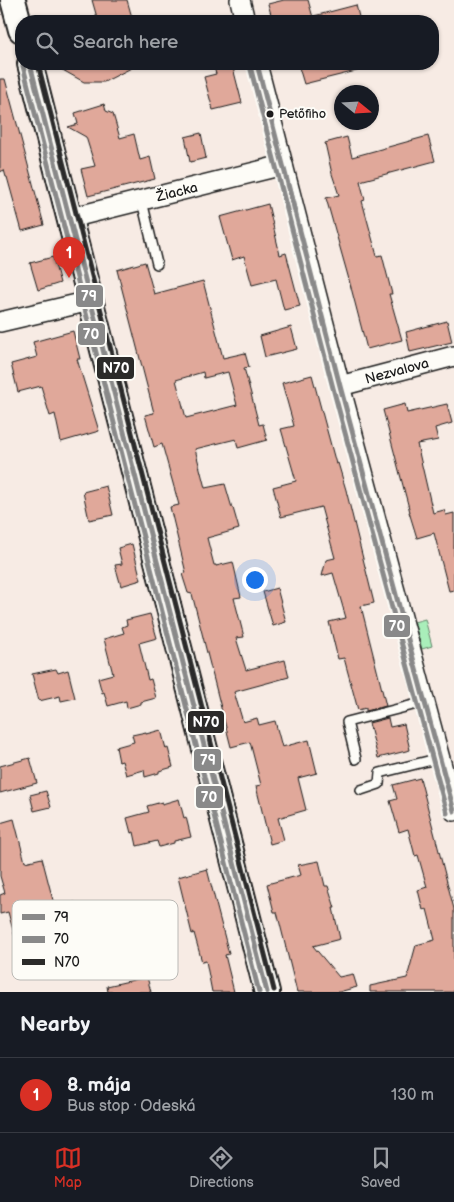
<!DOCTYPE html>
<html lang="en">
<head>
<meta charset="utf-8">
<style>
  :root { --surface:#171b24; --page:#242831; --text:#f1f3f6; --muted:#9ea1a6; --line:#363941; --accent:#d93025 }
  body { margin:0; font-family:"Balsamiq Sans",sans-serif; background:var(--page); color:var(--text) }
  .compass { position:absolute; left:334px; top:85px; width:45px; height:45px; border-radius:50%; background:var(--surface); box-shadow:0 1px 4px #0004; rotate:108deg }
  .you { position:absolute; left:254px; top:579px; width:18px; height:18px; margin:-12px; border:4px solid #fff; border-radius:50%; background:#1a73e8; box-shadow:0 0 0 8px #1a73e833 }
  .badge { display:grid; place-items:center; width:32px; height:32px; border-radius:50%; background:var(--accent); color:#fff; font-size:16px; font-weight:700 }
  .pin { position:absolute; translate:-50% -41px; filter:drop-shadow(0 1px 2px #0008) }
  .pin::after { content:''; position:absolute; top:26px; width:18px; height:15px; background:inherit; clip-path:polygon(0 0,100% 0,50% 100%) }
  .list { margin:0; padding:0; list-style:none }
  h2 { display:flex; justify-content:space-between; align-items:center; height:65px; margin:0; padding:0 20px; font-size:21px }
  h2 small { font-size:16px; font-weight:400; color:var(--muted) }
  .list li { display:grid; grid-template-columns:32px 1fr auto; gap:15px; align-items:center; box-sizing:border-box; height:75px; padding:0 20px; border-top:1px solid var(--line) }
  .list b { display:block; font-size:19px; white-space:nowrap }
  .list p { margin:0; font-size:16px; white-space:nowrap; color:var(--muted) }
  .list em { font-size:16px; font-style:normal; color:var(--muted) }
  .icon { flex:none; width:28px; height:28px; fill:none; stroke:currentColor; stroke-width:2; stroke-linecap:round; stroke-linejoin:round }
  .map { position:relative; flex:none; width:454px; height:992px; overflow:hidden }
  .search { position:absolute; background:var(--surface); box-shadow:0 1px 4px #0004; left:15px; right:15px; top:15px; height:55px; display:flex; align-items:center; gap:12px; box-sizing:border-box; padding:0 18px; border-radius:20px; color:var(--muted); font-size:19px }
  .sheet { height:140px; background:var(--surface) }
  nav { display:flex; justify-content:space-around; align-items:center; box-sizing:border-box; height:70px; border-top:1px solid var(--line); background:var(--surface); font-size:14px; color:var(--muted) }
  nav a { display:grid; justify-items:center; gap:2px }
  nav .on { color:var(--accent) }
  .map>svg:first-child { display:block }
  .green { fill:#a9eeba; stroke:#62856b }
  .building { fill:#e0a89a; stroke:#1c1c1c; fill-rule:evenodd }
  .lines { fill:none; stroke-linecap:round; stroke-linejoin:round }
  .service-casing { stroke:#1c1c1c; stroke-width:12 }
  .minor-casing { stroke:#1c1c1c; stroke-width:22 }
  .tertiary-casing { stroke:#1c1c1c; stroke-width:28 }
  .service { stroke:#fdfcf7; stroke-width:9 }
  .minor { stroke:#fdfcf7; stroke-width:19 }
  .tertiary { stroke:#fdfcf7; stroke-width:24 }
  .bus-1-casing { stroke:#fdfcf7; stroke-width:9 }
  .bus-2-casing { stroke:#fdfcf7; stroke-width:9 }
  .bus-3-casing { stroke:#fdfcf7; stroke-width:9 }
  .bus-1 { stroke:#898989; stroke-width:5 }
  .bus-2 { stroke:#898989; stroke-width:5 }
  .bus-3 { stroke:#2b2a29; stroke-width:5 }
  .bus-dot { fill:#1c1c1c; stroke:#fdfcf7; stroke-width:2 }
  .labels { text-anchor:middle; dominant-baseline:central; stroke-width:4; stroke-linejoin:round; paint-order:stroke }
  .bus-label { font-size:13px; fill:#1c1c1c; stroke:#fdfcf7; text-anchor:start }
  .street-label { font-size:14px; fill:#1c1c1c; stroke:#fdfcf7 }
  .key { fill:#fdfcf7; stroke:#bab9b5; stroke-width:1 }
  .key-label { font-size:14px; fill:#1c1c1c }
  .line-badge { stroke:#fdfcf7; stroke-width:2 }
  .badge-label { font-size:14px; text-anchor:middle; font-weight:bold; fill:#fff }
</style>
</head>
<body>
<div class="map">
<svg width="454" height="992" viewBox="0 0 454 992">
  <rect width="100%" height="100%" fill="#f7ebe4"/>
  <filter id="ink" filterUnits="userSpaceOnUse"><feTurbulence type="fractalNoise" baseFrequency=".02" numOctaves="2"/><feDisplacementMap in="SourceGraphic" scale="10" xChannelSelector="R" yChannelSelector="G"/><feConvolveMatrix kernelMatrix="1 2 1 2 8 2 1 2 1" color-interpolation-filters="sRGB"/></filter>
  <g filter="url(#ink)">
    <!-- green -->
    <path class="green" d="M425 619 432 646 422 649 414 622Z"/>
    <!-- building -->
    <g class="building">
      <path d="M92 0H127L133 21H98Z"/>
      <path d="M284 0H308L314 21H273L268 4Z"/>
      <path d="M356 5 360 21H314V16Z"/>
      <path d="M52 64H139L104 82H84Z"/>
      <path d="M213 64H232L242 103 213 110 204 77 216 74Z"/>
      <path d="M298 64H363L364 69 304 84Z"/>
      <path d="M0 79H5L44 225 22 231 7 177H6L4 170 0 172Z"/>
      <path d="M104 104 106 111 113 114 120 138 134 134 140 160 150 157 155 179 88 196 81 169 95 166 86 137 68 127 78 124 75 113Z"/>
      <path d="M201 133 206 158 190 162 185 137Z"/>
      <path d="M428 136 435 161 360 181 365 200 362 201 377 256 382 255 392 294H389L402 340 367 349 348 276 326 198 339 195 332 174 325 143 347 137 352 157Z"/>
      <path d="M268 204 280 255 286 253 300 306 284 310 276 279 252 285 244 256 232 260 220 217Z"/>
      <path d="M53 257 60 283 38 290 30 263Z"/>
      <path d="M145 262 154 294 203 281 223 358 245 353 249 367 244 368 251 394 259 425 263 424 267 440 238 448 236 439 195 449 205 488 225 484 232 508H233L239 529 207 538 214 565H216V566L233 562 241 597 234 598 244 637 236 638 246 670 285 660 289 677 234 692 243 722 257 718 259 725 275 721 282 747 309 740 317 773 298 778 306 810 278 818 284 840 270 844 256 786 261 785 250 742 231 747 192 594 188 593 182 574 186 573 170 507 179 505 162 444 154 447 145 415 154 413 117 270ZM203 372 204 378 228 372 237 405 186 418 176 380Z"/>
      <path d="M447 321 452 342 410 352 406 332Z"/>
      <path d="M291 327 297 349 265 357 260 336Z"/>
      <path d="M73 331 80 359H77L99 431 61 442 55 414 50 416 41 386 18 392 11 364 37 357 33 342Z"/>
      <path d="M312 375 336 464 338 463 346 490 374 603 361 606 386 706 366 711V708L358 710 344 658 338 659 329 622 346 618 333 573 322 576 326 560 335 558 321 507 281 517 273 487 296 481 281 429 294 426 282 383Z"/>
      <path d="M405 404 407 413 447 404 452 423 435 428 438 440 417 444 433 513 444 510 446 515 454 513V590L449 591 434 533 417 538 409 512H410L383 410Z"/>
      <path d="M106 486 113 515 89 520 83 492Z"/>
      <path d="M132 544 141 580 121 586 115 565 122 564 118 548Z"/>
      <path d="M277 588 286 622 273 626 263 592Z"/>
      <path d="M150 614 157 638 139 643 148 680 151 679 156 698 141 702V704L127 708 126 701 108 706 104 692 102 693 98 678 113 674 104 639 124 633 122 627 127 625 126 620Z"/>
      <path d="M56 669 58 673 68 670 75 698 61 701 60 696 39 701 32 674Z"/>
      <path d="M388 718 390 727 404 724 410 750 378 758 369 723Z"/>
      <path d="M161 730 166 749 168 748 173 767 159 771V773L145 777 144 770 126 775 122 761 119 762 116 747 134 742 132 735 146 732V734Z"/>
      <path d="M30 758 37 783 0 793V766Z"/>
      <path d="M420 778 454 909V992H370V986L407 978 416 945 435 940 427 909 423 910 418 890 427 887 418 855 415 856 408 829 399 832 390 801 397 799 393 785Z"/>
      <path d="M46 791 51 807 34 811 30 795Z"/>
      <path d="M179 799 184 818 186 817 191 837 174 841V843L159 847 157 841 137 846 134 832 131 833 127 818 149 812 147 806 162 802V804Z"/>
      <path d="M14 819 25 862 42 858 55 908 75 902 79 916 77 920 84 944 66 948 64 941 19 952 8 912 0 914V895L5 893 0 876V823Z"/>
      <path d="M319 861 325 886H328L335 908H333L340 939 313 946 339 977 353 974 357 987 339 992H297L277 912H274L267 884 301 875 298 865Z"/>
      <path d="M207 869 229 954 225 955 234 992H212L206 961 202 962 194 933 192 934 178 877Z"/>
      <path d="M147 977 151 992H108L107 986Z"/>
    </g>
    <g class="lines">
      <!-- service casing -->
      <g class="service-casing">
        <g id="service">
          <path d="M142 201 157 264"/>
          <path d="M356 759 347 722 425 702"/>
          <path d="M361 790 379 784 380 773 440 758"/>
        </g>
      </g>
      <!-- minor casing -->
      <g class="minor-casing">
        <g id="minor">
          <path d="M240 0 245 21"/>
          <path d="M257 64 340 386 454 811"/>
          <path d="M70 218 283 165"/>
          <path d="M0 322 90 301"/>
          <path d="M340 386 454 356"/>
        </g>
      </g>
      <!-- tertiary casing -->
      <g class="tertiary-casing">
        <g id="tertiary">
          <path d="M13 0 21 30"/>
          <path d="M30 64 267 992"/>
        </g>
      </g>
      <!-- service -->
      <use href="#service" class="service"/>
      <!-- minor -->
      <use href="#minor" class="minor"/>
      <!-- tertiary -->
      <use href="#tertiary" class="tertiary"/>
      <!-- bus-1 casing -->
      <g class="bus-1-casing">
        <g id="bus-1">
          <path d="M30 64 267 992"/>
          <path d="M257 64 340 386 454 811"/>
        </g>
      </g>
      <!-- bus-2 casing -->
      <g class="bus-2-casing">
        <g id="bus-2">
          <path d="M23 66 259 992"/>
          <path d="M250 66 333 388 447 813"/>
        </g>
      </g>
      <!-- bus-3 casing -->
      <g class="bus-3-casing">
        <path id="bus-3" d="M38 64 274 990"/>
      </g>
      <!-- bus-1 -->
      <use href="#bus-1" class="bus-1"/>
      <!-- bus-2 -->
      <use href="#bus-2" class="bus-2"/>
      <!-- bus-3 -->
      <use href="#bus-3" class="bus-3"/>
    </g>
  </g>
  <!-- markers -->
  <circle class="bus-dot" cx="270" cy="114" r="4.5"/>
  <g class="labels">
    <!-- bus labels -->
    <g class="bus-label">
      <text x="279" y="114">Petőfiho</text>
    </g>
    <!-- street labels -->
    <g class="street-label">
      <text transform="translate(177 192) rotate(-14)">Žiacka</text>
      <text transform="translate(397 371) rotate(-15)">Nezvalova</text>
    </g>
  </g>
  <!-- legend -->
  <rect x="12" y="900" width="166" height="80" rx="8" class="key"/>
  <rect x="22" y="914" width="23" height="6" fill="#898989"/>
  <rect x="22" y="936" width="23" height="7" fill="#898989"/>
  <rect x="22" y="959" width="23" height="6" fill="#2b2a29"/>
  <g class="key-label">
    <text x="54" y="922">79</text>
    <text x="54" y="944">70</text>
    <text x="54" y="967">N70</text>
  </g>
  <g class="line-badge">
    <rect x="75" y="284" width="29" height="24" rx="5" fill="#898989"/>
    <rect x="77" y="322" width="29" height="24" rx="5" fill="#898989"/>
    <rect x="96" y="356" width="39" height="24" rx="5" fill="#2b2a29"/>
    <rect x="383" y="614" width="28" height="24" rx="5" fill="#898989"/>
    <rect x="187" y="710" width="38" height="24" rx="5" fill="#2b2a29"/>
    <rect x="193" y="748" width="29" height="24" rx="5" fill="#898989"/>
    <rect x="195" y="785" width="29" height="24" rx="5" fill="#898989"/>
  </g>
  <g class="badge-label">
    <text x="89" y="301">79</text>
    <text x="91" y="339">70</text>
    <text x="116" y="373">N70</text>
    <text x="397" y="631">70</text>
    <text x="206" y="727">N70</text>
    <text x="208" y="765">79</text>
    <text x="209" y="802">70</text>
  </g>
</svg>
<svg class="compass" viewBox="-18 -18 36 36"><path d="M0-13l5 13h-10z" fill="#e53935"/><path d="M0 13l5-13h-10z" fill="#9ea1a6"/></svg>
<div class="you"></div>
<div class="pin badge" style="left:69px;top:278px">1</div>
<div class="search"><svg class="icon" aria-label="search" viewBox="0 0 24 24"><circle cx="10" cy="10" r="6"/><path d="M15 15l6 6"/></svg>Search here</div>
</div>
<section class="sheet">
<h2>Nearby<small></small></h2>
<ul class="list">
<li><span class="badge">1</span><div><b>8. mája</b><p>Bus stop · Odeská</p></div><em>130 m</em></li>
</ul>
</section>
<nav>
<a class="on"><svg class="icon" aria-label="map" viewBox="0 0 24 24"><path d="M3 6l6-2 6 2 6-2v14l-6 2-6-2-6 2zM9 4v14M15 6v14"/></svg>Map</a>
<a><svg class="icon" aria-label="directions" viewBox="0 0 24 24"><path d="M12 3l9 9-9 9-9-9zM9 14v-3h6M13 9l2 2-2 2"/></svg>Directions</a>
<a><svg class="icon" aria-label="saved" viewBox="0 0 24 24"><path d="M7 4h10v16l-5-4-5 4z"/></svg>Saved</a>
</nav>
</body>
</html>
